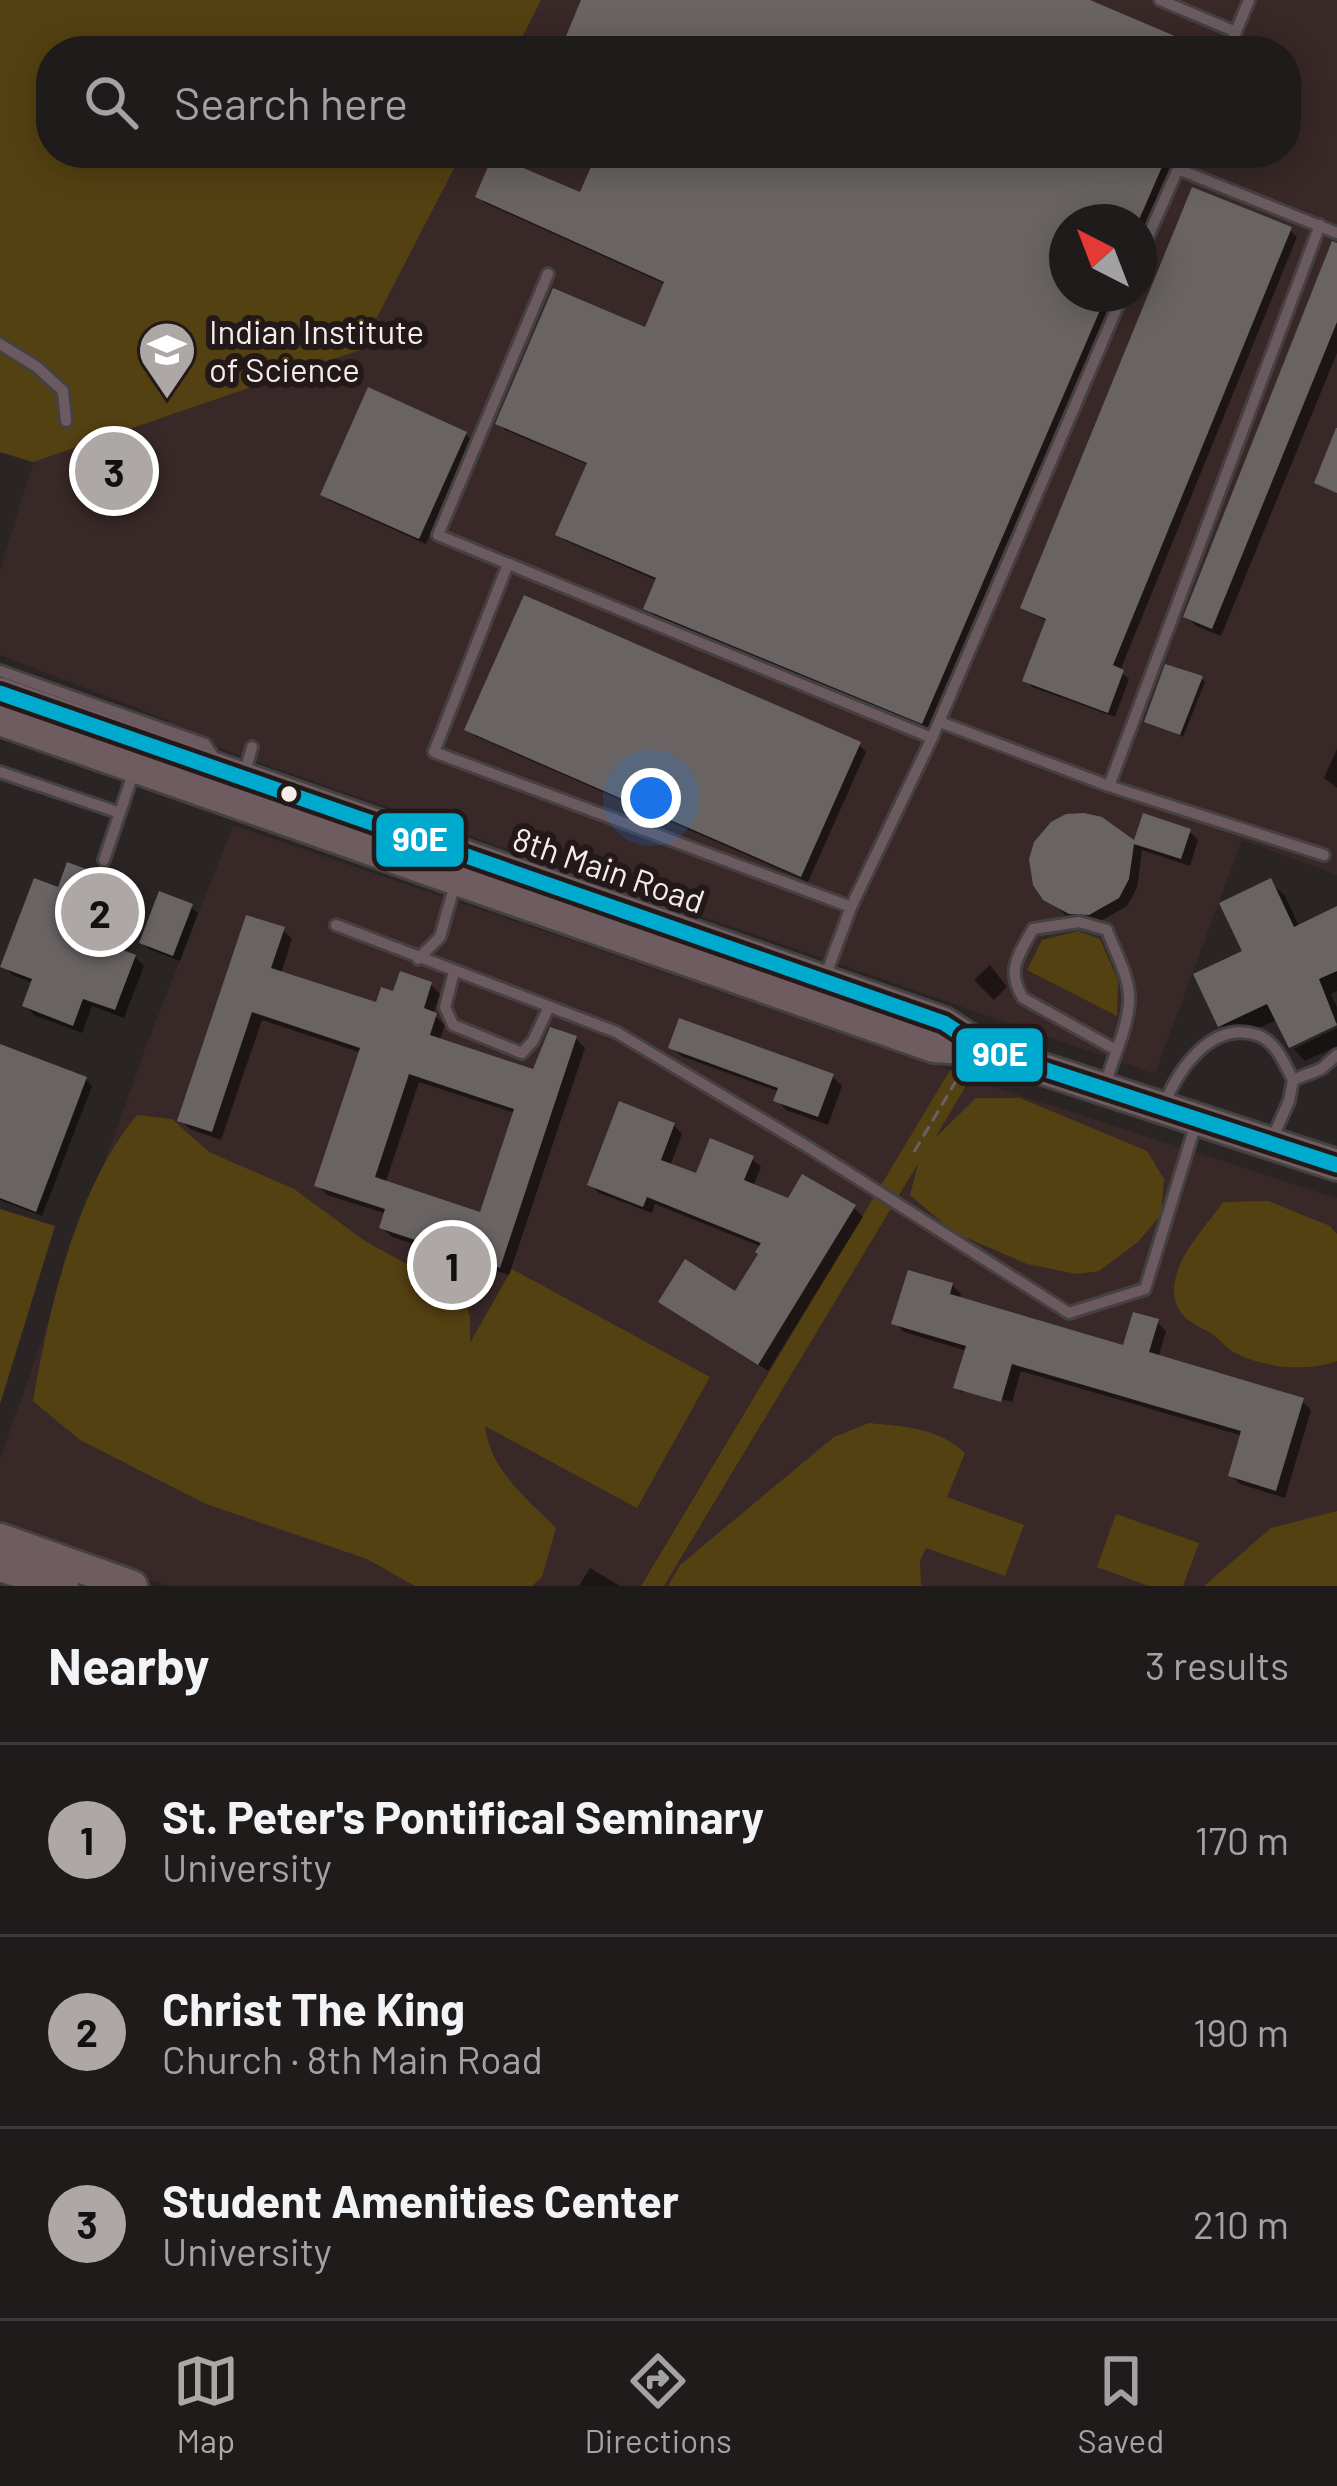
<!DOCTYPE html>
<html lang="en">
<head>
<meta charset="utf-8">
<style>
  :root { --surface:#201b1b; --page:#2d2828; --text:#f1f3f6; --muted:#a2a1a3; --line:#3d393a; --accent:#ada7a6 }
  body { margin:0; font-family:Barlow,sans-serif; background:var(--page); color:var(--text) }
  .compass { position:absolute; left:1049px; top:204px; width:108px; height:108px; border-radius:50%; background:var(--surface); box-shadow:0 6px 30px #0003; rotate:318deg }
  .you { position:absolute; left:651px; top:798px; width:42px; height:42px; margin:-30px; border:9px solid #fff; border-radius:50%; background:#1a73e8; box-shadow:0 0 0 18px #1a73e833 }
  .badge { display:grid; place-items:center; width:78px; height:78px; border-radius:50%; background:var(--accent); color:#111; font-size:39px; font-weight:700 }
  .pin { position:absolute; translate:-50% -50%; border:6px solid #fff; box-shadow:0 3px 12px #0006 }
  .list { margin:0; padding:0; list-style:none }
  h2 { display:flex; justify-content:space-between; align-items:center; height:156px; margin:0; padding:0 48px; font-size:51px }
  h2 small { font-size:39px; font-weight:400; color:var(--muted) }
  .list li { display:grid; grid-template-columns:78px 1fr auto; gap:36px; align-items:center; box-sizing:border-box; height:192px; padding:0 48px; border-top:3px solid var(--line) }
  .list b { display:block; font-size:45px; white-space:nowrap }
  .list p { margin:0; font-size:39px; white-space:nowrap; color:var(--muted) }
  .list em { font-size:39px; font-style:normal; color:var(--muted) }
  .icon { flex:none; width:66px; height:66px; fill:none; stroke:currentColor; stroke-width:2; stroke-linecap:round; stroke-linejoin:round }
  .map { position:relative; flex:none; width:1337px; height:1586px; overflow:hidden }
  .search { position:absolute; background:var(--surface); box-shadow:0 6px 30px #0003; left:36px; right:36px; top:36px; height:132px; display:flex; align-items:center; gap:30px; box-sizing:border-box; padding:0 42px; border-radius:48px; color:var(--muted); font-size:45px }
  .sheet { height:732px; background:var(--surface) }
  nav { display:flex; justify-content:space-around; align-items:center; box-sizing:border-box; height:168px; border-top:3px solid var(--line); background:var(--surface); font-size:33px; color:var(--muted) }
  nav a { display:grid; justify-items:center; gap:6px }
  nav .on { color:var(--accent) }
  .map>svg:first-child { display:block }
  .built { fill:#382827; fill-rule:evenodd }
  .green { fill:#544112 }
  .shadow { fill:#0007; fill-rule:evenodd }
  .building { fill:#696463; fill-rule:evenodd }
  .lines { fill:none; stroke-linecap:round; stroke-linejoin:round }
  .lane-casing { stroke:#454141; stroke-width:16 }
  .secondary-casing { stroke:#454141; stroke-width:36 }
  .path { stroke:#6b6062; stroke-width:3; stroke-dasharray:12 6; stroke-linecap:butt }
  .lane { stroke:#6b5b60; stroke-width:10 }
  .secondary { stroke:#6e5c61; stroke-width:30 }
  .bus-1-casing { stroke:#231918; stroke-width:24 }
  .bus-1 { stroke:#00a9ce; stroke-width:15 }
  .bus-dot { fill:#f4edec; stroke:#231918; stroke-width:4.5 }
  .labels { text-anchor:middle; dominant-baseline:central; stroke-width:12; stroke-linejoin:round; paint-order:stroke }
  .poi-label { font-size:33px; fill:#f4edec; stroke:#231918; text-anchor:start }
  .street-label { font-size:33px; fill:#f4edec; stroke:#231918 }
  .line-badge { stroke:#231918; stroke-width:4.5 }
  .badge-label { font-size:33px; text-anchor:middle; font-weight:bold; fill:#fff }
</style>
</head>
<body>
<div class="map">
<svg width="1337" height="1586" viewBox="0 0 1337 1586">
  <rect width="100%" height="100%" fill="#2a2424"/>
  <!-- built -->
  <g class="built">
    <path d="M0 0H1337V875L1242 840 1155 1074 249 759 166 727 168 720 0 655V570L33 463 0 452ZM51 51H1286V153H51ZM1067 222H1139V294H1067Z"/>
    <path d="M233 825 950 1070 641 1586H169L0 1534V1459L143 1054Z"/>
    <path d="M970 1079 1337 1198V1586H664Z"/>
  </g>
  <!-- green -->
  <g class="green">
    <path d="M0 0H541L515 51H51V153H462L360 350 33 462 0 452Z"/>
    <path d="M1078 931 1100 939 1118 980 1117 1016 1027 970 1042 940Z"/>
    <path d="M950 1070 970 1079 935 1138 976 1098H1020L1147 1151 1164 1179 1161 1215 1138 1242 1099 1271 1077 1274 1027 1264 953 1232 910 1195 918 1164 664 1586H641Z"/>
    <path d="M137 1115 172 1119 209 1152 294 1189 365 1241 461 1294 470 1316V1343L512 1269 710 1377 637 1508 485 1426C490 1470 526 1498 556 1528L542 1577 532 1586H415L367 1559 206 1504 80 1440 33 1401C49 1309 76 1188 137 1115Z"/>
    <path d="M1268 1201 1330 1226 1337 1234V1361C1307 1372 1266 1368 1237 1354 1226 1349 1218 1336 1207 1331 1190 1322 1175 1315 1174 1291 1174 1258 1205 1228 1223 1202Z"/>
    <path d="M0 1209 55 1226 0 1404Z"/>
    <path d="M869 1423C905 1427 937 1427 965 1453L947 1497 1024 1525 1005 1576 926 1548 920 1561 921 1586H668L680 1565 834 1437Z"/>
    <path d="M1337 1511V1586H1204L1271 1528Z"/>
    <path d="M1116 1514 1199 1543 1183 1586H1149L1097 1567Z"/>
  </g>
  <!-- shadow -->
  <g class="shadow">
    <path d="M600 153H1177L1139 241V222H1067V294H1116L929 728 653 615 647 608 658 581 566 541 559 535 589 465 505 430 499 423 647 331 667 285 485 203 478 196H582Z"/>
    <path d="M1290 230 1297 237 1120 671 1129 679 1115 717 1032 687 1026 680 1048 622 1023 608Z"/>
    <path d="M1337 255V353L1221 636 1196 626 1186 616Z"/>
    <path d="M466 434 472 441 426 544 330 501 323 494Z"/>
    <path d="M1201 678 1205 682 1183 737 1147 721Z"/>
    <path d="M468 730 859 745 866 752 808 882 475 736Z"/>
    <path d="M1337 749V788L1324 778Z"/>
    <path d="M1145 817 1189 831 1198 840 1190 866 1142 850 1137 888 1127 906 1099 922 1069 918 1046 898 1100 820 1135 845Z"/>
    <path d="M1270 882 1285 896 1299 927 1337 909V991L1331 994 1337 1007V1022L1292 1043V1048L1278 1019 1235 1040 1221 1025Z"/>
    <path d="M114 883 123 892 103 946 135 957 144 966 124 1018 92 1006 82 1033 34 1015 25 1005 33 983 13 975 4 966 60 891Z"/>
    <path d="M191 907 198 913 180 961 149 949 143 943Z"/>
    <path d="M283 930 292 939 281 974 378 1006 395 994 431 985 440 994 433 1014 445 1025 439 1041 535 1073 576 1039 585 1048 509 1275 392 1237 382 1228 387 1214 327 1195 318 1185 362 1053 262 1020 221 1140 190 1129 181 1120ZM419 1082 515 1113 482 1216 385 1184Z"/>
    <path d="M990 965 1007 987 994 1000 974 980Z"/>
    <path d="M1337 1028V1046L1305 1061 1294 1049Z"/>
    <path d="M0 1047 85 1079 92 1086 42 1216 0 1200Z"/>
    <path d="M672 1047 833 1077 842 1086 828 1125 786 1110 777 1100 780 1092 681 1056Z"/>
    <path d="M674 1125 682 1134 670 1166 698 1177 752 1159 761 1167 753 1187 789 1202 854 1208 863 1217 768 1371 662 1301 736 1295 762 1254V1247L655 1204 652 1213 599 1193 590 1184Z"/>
    <path d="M952 1285 961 1294 959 1300 1125 1349 1157 1322 1166 1331 1158 1358 1302 1401 1311 1410 1285 1498 1240 1484 1231 1475 1243 1436 1021 1371 1012 1402 963 1388V1394L957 1387 967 1351 904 1332 895 1323Z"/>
    <path d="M590 1568 620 1586H579Z"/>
  </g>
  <!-- building -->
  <g class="building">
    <path d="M581 0H1090L1210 51H574L562 46Z"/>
    <path d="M597 153H1168L1138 222H1067V294H1107L922 724 643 609 656 578 555 535 587 463 495 424 553 288 645 327 664 282 475 197 493 155 580 192Z"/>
    <path d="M1192 187 1292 227 1113 665 1124 670 1108 713 1022 681 1046 619 1020 608Z"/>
    <path d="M1332 241 1337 243V322L1212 629 1183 617Z"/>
    <path d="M368 387 467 432 419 539 320 495Z"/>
    <path d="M1336 428H1337V493L1314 483Z"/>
    <path d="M524 595 861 742 801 877 464 730Z"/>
    <path d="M1165 664 1203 676 1180 735 1144 722Z"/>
    <path d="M1084 813 1102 817 1134 840 1143 813 1191 829 1181 859 1134 844 1129 879 1119 898 1089 915 1069 914 1043 900 1033 885 1029 859 1034 842 1051 822 1066 814Z"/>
    <path d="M67 862 116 880 94 939 136 955 115 1010 83 999 73 1026 22 1006 32 979 0 967 34 878 58 887Z"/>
    <path d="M1271 878 1294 927 1337 906V971L1319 979 1337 1025 1289 1048 1267 1004 1218 1027 1193 974 1242 951 1219 903Z"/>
    <path d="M159 891 193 904 173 956 139 943Z"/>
    <path d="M246 915 285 927 271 968 376 1002 381 987 393 991 400 971 432 982 424 1008 437 1013 430 1035 533 1069 550 1027 577 1036 500 1268 379 1228 385 1209 314 1186 360 1048 252 1012 212 1132 177 1121ZM409 1074 514 1109 480 1212 375 1177Z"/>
    <path d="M679 1018 834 1074 818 1117 773 1101 778 1088 668 1048Z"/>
    <path d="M0 1044 87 1077 36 1212 0 1198Z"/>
    <path d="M619 1101 675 1123 661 1160 696 1173 710 1138 754 1156 744 1180 788 1198 802 1174 856 1205 758 1365 658 1302 685 1259 735 1291 758 1254 755 1252 761 1243 647 1197 643 1207 587 1185Z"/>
    <path d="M908 1270 953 1283 950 1294 1123 1345 1133 1312 1159 1319 1149 1352 1304 1398 1276 1491 1228 1476 1241 1431 1012 1364 1001 1402 953 1388 966 1346 891 1324Z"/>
  </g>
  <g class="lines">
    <!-- lane casing -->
    <g class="lane-casing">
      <g id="lane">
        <path d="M1160 0 1236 32"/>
        <path d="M1228 51 1249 0"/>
        <path d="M1178 169 1337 233"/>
        <path d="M1139 257 1185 153"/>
        <path d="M548 274 438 535 932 738"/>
        <path d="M0 344 37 367 63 391 66 421"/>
        <path d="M508 564 434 752 851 907"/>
        <path d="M0 671 205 744 215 759"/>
        <path d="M940 722 1109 786 1320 225"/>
        <path d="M0 772 120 813"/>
        <path d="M244 775 252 747"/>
        <path d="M1109 786 1324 855"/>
        <path d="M104 860 135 768"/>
        <path d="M336 925 616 1032 808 1147 1069 1313 1145 1289 1196 1123"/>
        <path d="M418 959 440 937 455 884"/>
        <path d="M454 972 445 1007 453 1025 522 1053 533 1041 549 1007"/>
        <path d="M824 980 851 907 932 738 1123 294"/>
        <path d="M1293 1080 1321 1069 1337 1055"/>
        <path d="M1105 1086C1112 1059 1127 1031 1129 1003 1131 979 1115 952 1107 930L1079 922 1033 929C1018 956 1006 970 1023 998L1116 1050"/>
        <path d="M1164 1105C1178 1070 1211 1020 1257 1035 1275 1040 1285 1064 1293 1080L1289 1101 1272 1139"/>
      </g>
    </g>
    <!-- secondary casing -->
    <g class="secondary-casing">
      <g id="secondary">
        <path d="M0 693 944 1023 981 1047"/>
        <path d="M0 720 934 1047 985 1050 1337 1165"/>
        <path d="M0 1539 132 1586"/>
        <path d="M0 1566 63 1586"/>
      </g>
    </g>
    <!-- path -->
    <path class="path" d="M914 1152 959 1076"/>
    <!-- lane -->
    <use href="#lane" class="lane"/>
    <!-- secondary -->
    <use href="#secondary" class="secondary"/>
    <!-- bus-1 casing -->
    <g class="bus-1-casing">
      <path id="bus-1" d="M0 693 944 1023 985 1050 1337 1165"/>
    </g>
    <!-- bus-1 -->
    <use href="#bus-1" class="bus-1"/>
  </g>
  <!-- icons -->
  <defs>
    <g id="university-pin" transform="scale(3)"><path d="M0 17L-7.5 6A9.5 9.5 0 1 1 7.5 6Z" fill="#ada7a6" stroke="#231918"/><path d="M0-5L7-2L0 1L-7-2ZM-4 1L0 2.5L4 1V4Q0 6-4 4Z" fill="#fff"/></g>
  </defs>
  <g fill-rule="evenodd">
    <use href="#university-pin" x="167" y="350"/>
  </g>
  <!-- markers -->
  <circle class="bus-dot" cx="289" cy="794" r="10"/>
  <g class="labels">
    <!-- poi labels -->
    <g class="poi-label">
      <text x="209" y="331">Indian Institute<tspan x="209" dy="38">of Science</tspan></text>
    </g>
    <!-- street labels -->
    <g class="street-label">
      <text transform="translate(609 869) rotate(19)">8th Main Road</text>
    </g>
  </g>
  <g class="line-badge">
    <rect x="374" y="811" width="92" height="58" rx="12" fill="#00a9ce"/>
    <rect x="954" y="1026" width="91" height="58" rx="12" fill="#00a9ce"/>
  </g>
  <g class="badge-label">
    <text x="420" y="851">90E</text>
    <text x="1000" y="1066">90E</text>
  </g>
</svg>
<svg class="compass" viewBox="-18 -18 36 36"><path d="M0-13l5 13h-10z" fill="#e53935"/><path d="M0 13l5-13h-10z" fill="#a2a1a3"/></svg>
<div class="you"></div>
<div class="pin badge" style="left:452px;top:1265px">1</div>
<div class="pin badge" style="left:100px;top:912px">2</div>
<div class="pin badge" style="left:114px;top:471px">3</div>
<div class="search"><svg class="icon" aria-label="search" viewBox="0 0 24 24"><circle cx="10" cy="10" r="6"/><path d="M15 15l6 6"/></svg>Search here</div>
</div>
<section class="sheet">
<h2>Nearby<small>3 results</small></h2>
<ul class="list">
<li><span class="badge">1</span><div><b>St. Peter's Pontifical Seminary</b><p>University</p></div><em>170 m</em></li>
<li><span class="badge">2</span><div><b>Christ The King</b><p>Church · 8th Main Road</p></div><em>190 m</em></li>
<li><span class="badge">3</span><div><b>Student Amenities Center</b><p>University</p></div><em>210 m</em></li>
</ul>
</section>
<nav>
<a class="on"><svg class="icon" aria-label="map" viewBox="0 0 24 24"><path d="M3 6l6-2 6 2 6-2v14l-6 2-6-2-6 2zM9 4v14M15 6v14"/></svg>Map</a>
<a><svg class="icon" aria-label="directions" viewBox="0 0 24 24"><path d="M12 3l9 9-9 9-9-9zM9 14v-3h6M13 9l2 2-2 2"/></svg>Directions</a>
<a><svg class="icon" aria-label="saved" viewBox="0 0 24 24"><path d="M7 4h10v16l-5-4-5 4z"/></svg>Saved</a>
</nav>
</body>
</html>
